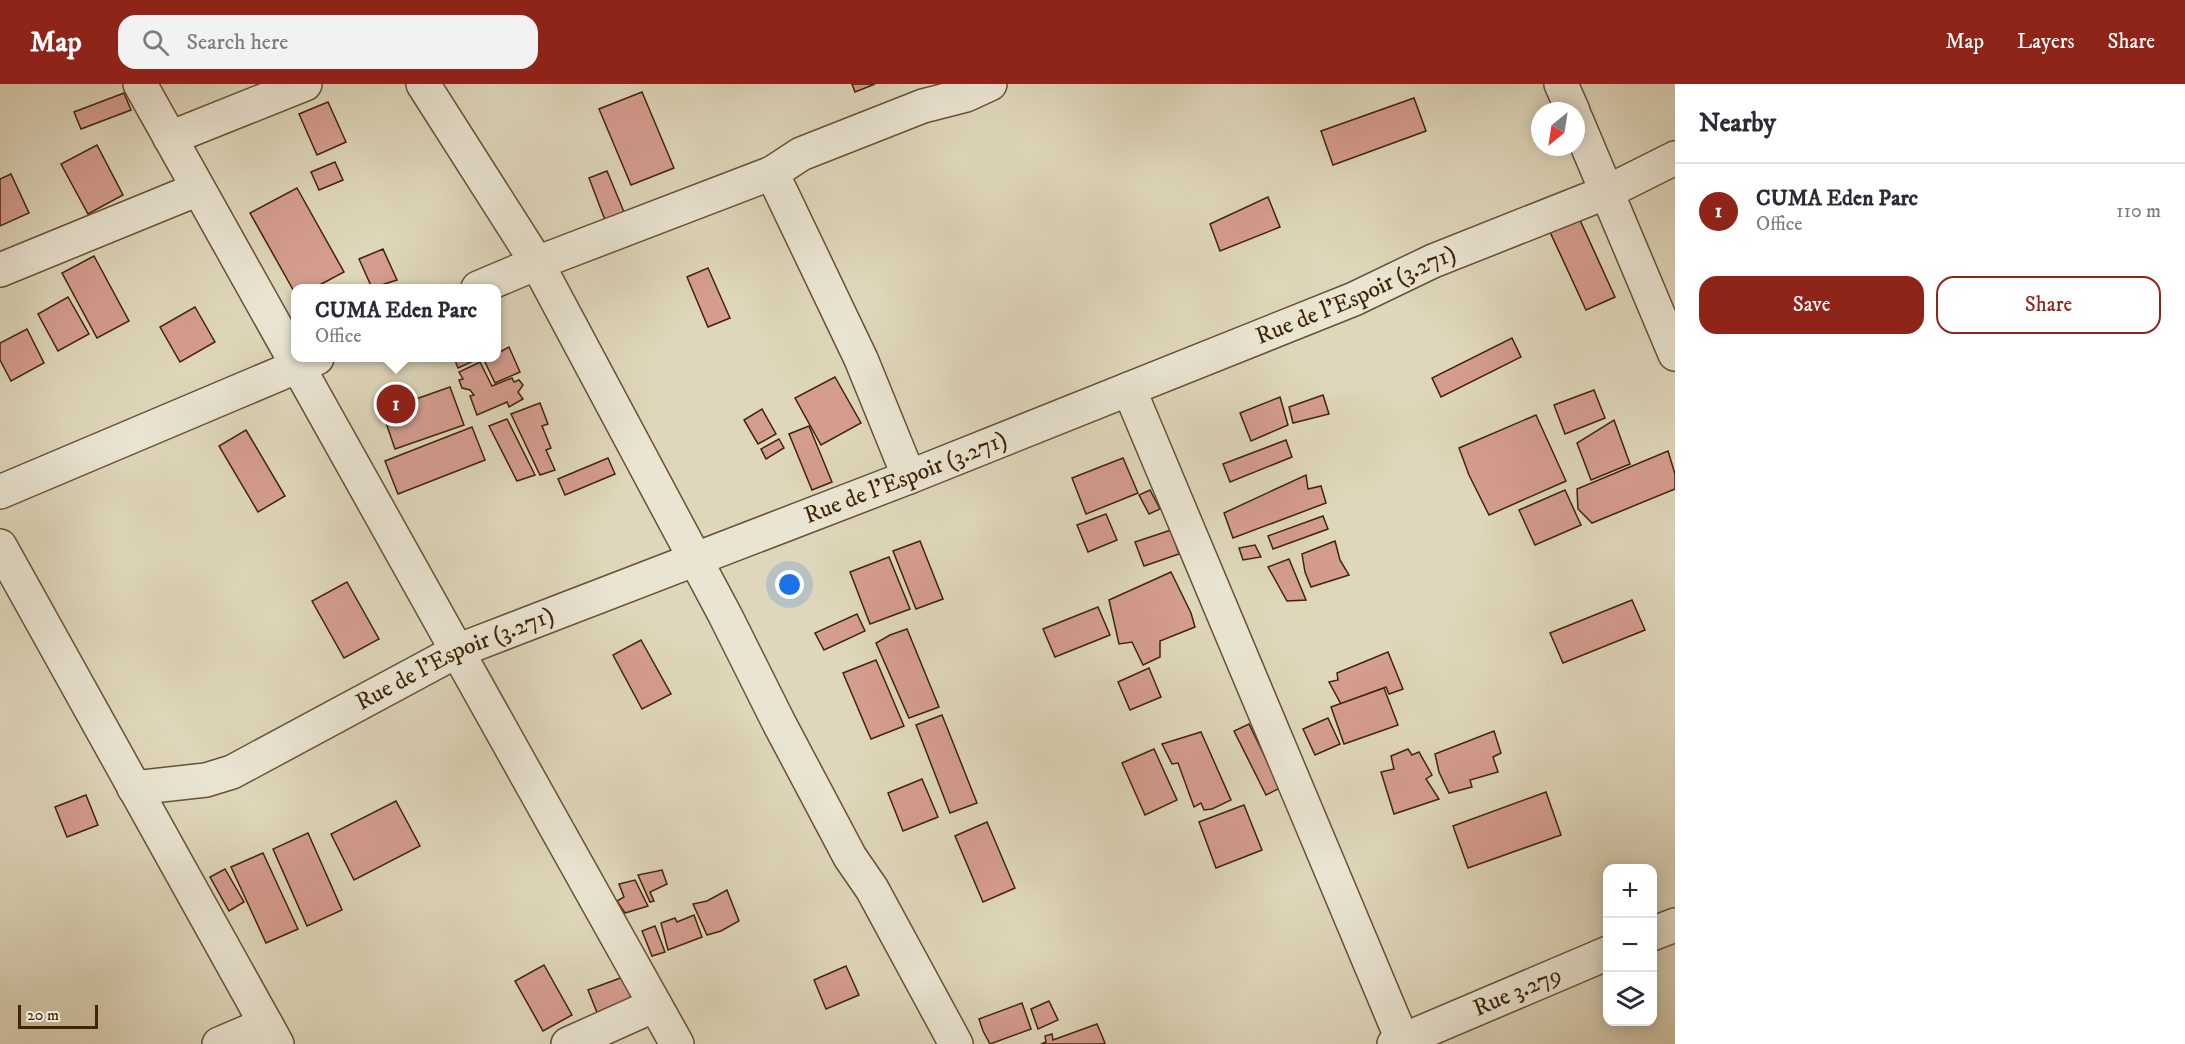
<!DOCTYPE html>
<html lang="en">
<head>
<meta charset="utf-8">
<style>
  :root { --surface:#fff; --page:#f2f2f3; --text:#2b2b33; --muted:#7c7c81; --line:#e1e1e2; --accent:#8f2418 }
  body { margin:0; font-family:"IM FELL DW Pica",serif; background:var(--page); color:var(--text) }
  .controls { position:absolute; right:18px; bottom:18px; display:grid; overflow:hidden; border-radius:12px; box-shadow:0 3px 15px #0003 }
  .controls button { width:54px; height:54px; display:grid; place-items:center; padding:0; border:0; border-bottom:2px solid var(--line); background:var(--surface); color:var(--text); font:30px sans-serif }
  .compass { position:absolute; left:1531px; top:18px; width:54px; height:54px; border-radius:50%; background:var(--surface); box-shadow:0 3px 15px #0003; rotate:210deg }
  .scale { position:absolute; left:18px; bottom:15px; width:80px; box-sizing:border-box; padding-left:6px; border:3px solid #3f2507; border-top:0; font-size:16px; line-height:21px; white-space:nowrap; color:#3f2507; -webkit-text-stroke:4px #eae5d3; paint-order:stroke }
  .you { position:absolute; left:790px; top:501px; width:21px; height:21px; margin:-15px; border:4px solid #fff; border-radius:50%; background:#1a73e8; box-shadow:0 0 0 9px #1a73e833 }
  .badge { display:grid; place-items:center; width:39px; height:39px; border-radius:50%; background:var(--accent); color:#fff; font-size:20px; font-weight:700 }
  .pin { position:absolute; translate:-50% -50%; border:3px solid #fff; box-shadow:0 2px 6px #0006 }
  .popup { position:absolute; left:291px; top:200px; width:210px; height:78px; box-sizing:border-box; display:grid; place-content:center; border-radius:12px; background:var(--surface); filter:drop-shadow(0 2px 4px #0005); font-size:20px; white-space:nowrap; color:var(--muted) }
  .popup b { font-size:22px; color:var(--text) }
  .popup::after { content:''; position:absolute; left:50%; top:100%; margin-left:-12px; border:12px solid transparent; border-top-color:var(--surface) }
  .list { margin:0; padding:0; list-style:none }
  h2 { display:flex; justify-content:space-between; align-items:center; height:78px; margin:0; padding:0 24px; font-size:26px }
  h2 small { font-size:20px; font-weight:400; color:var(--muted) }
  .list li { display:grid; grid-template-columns:39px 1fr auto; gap:18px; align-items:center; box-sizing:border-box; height:96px; padding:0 24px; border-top:2px solid var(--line) }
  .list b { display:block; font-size:22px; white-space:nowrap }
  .list p { margin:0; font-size:20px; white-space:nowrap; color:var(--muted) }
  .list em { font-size:20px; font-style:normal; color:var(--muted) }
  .actions { display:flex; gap:12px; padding:18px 24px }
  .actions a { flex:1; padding:14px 0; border:2px solid var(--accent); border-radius:18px; text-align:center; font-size:21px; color:var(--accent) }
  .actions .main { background:var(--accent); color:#fff }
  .icon { flex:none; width:33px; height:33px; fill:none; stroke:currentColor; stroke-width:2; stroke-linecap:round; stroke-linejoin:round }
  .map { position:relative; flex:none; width:1675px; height:960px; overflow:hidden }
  header { display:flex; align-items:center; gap:36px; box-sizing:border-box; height:84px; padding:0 30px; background:var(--accent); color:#fff }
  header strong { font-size:28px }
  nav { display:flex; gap:33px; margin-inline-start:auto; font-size:21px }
  .search { width:420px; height:54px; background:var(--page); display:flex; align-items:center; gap:15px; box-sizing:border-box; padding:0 21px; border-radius:18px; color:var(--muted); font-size:22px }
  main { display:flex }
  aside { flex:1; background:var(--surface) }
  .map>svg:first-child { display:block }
  .building { fill:#d59d90; stroke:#3f2507; stroke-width:1.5 }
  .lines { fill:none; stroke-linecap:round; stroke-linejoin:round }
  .minor-casing { stroke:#675234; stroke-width:36 }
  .minor { stroke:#eae5d3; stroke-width:33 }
  .labels { text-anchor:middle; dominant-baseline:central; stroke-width:5; stroke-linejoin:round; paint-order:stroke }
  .street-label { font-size:24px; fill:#3f2507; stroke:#eae5d3 }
</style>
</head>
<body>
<header>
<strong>Map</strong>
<div class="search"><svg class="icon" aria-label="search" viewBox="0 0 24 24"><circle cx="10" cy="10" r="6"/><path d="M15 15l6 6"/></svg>Search here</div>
<nav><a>Map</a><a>Layers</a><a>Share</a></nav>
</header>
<main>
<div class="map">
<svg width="1675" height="960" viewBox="0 0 1675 960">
  <rect width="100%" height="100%" fill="#dfd7bb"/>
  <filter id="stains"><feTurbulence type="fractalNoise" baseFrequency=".00333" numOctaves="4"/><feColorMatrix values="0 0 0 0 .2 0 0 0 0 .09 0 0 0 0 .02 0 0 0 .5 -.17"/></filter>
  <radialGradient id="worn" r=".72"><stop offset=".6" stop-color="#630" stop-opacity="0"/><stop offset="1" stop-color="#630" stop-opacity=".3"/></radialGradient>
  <!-- building -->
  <g class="building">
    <path d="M852 0H875L855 8Z"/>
    <path d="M642 8 674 84 631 101 599 25Z"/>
    <path d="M124 9 131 26 81 45 74 28Z"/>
    <path d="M1414 14 1426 47 1333 81 1321 47Z"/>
    <path d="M328 18 346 58 317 71 299 30Z"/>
    <path d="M97 61 123 111 88 130 61 80Z"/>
    <path d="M335 78 343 96 319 106 311 88Z"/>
    <path d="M607 87 624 128 605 136 589 94Z"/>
    <path d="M11 90 29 129 0 142V95Z"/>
    <path d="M297 104 344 188 314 204H296V211L250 129Z"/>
    <path d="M1268 113 1280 143 1220 167 1210 140Z"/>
    <path d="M1579 134 1615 213 1586 226 1550 148Z"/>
    <path d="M383 165 397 196 372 204 359 175Z"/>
    <path d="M94 172 129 237 97 254 62 189Z"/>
    <path d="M708 184 730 234 708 243 687 193Z"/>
    <path d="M68 213 89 250 58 267 38 230Z"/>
    <path d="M195 223 215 258 180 278 160 243Z"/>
    <path d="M27 245 44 279 11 297 0 276V259Z"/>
    <path d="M1512 254 1521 273 1441 313 1432 294Z"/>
    <path d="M509 263 520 288 495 299 484 276 496 274V270Z"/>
    <path d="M454 274H480L458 284Z"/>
    <path d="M480 278 492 302 512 294 514 298 519 296 523 301 518 308 523 315 509 323 507 318 477 331 470 312 474 311 470 306 462 304 459 296 463 295 459 288Z"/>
    <path d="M835 293 861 339 821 361 795 314Z"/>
    <path d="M450 303 464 341 395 365 382 327Z"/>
    <path d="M1594 306 1605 334 1565 350 1554 321Z"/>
    <path d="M1323 311 1329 330 1293 339 1289 323Z"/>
    <path d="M1280 313 1288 341 1251 357 1240 329Z"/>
    <path d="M540 319 548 340 542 342 551 364 546 366 555 386 540 391 511 330Z"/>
    <path d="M762 325 776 350 758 360 744 336Z"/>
    <path d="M1536 331 1566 397 1489 431 1469 391 1459 364Z"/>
    <path d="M507 335 535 391 517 397 489 342Z"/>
    <path d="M1614 336 1630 380 1591 396 1577 359Z"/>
    <path d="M809 342 832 398 812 406 789 350Z"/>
    <path d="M472 343 485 376 398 410 385 377Z"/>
    <path d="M246 346 285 412 258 428 219 362Z"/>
    <path d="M779 355 784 364 766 375 761 365Z"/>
    <path d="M1286 356 1292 373 1230 398 1223 380Z"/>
    <path d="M1668 367 1675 390V405L1592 439 1578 425 1577 405Z"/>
    <path d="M608 374 615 390 565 411 558 395Z"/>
    <path d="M1123 374 1138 409 1086 430 1072 394Z"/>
    <path d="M1306 391 1308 405 1321 402 1326 419 1233 454 1224 429Z"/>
    <path d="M1150 406 1160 425 1149 430 1139 411Z"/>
    <path d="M1565 406 1581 441 1535 461 1519 426Z"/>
    <path d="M1106 430 1117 456 1088 468 1077 441Z"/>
    <path d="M1323 432 1328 445 1273 465 1268 452Z"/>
    <path d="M1171 446 1179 470 1144 482 1135 458Z"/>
    <path d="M920 457 943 515 916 525 893 467Z"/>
    <path d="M1335 457 1340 476 1349 491 1311 503 1305 488 1302 470Z"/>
    <path d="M1255 461 1261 473 1243 476 1239 464Z"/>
    <path d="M889 473 910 525 870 540 850 488Z"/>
    <path d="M1289 475 1306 516 1287 517 1268 483Z"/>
    <path d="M1171 488 1191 529 1195 543 1160 557V573L1143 581 1132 558 1119 560 1109 516Z"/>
    <path d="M347 498 379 555 344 574 312 517Z"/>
    <path d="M1632 516 1645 546 1563 579 1550 549Z"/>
    <path d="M1098 523 1110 551 1055 573 1043 545Z"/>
    <path d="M857 530 865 547 824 566 815 549Z"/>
    <path d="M907 545 939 623 909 634 876 559 890 551Z"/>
    <path d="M641 556 671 610 642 625 613 571Z"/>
    <path d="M1388 568 1403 605 1389 610 1386 603 1341 620 1329 598 1338 596 1337 589Z"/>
    <path d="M876 576 904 642 871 655 843 589Z"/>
    <path d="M1149 584 1161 613 1130 626 1118 598Z"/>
    <path d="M1384 604 1398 641 1344 660 1331 623Z"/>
    <path d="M942 631 977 719 950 729 916 641Z"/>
    <path d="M1328 634 1340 660 1315 671 1303 645Z"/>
    <path d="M1249 640 1280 704 1266 711 1234 647Z"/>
    <path d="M1494 647 1501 669 1493 673 1498 688 1470 696 1472 703 1449 709 1439 688 1435 670Z"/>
    <path d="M1201 648 1231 716 1212 725 1204 726 1201 719 1194 723 1178 679 1172 680 1162 660Z"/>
    <path d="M1154 665 1177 716 1145 731 1122 679Z"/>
    <path d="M1408 665 1412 671 1419 668 1432 691 1426 695 1439 715 1394 730 1381 688 1394 685 1391 672Z"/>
    <path d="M922 695 938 733 903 747 888 709Z"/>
    <path d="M1546 708 1561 751 1468 784 1453 742Z"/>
    <path d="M86 711 98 741 67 753 55 723Z"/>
    <path d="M396 717 420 762 354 796 331 750Z"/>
    <path d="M1244 721 1262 766 1216 784 1199 738Z"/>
    <path d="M987 738 1015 804 983 818 955 752Z"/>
    <path d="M308 749 342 826 307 842 273 765Z"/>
    <path d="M263 769 298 845 266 859 231 783Z"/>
    <path d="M225 785 244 818 229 827 210 793Z"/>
    <path d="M662 786 667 800 650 808 654 817 650 818 638 791Z"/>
    <path d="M635 796 648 822 625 829 617 817 624 813 619 800Z"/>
    <path d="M727 806 739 837 721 847 707 851 693 820 707 817Z"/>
    <path d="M694 831 702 853 668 866 661 839 675 834 677 838Z"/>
    <path d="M655 842 665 868 652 872 642 847Z"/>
    <path d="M544 881 572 931 543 947 515 897Z"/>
    <path d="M846 882 859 911 826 925 814 896Z"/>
    <path d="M623 893 635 923 600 936 588 906Z"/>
    <path d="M1049 917 1058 936 1038 945 1031 925Z"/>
    <path d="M1022 919 1031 945 990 960 983 947 979 935Z"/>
    <path d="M1097 940 1105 959 1102 960H1041L1046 958 1045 952 1052 950 1053 956Z"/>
  </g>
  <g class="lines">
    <!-- minor casing -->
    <g class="minor-casing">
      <g id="minor">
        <path d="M140 0 677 960"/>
        <path d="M423 0 537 179 725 531 779 639 832 739 850 773 872 805 956 960"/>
        <path d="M1561 0 1573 27"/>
        <path d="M1576 35 1675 270"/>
        <path d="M170 54 305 0"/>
        <path d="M772 89 861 275 909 393"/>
        <path d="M0 186 198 105"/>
        <path d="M478 204 537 179 772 89 801 70 923 22 966 11 990 0"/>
        <path d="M1129 305 1404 960"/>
        <path d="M0 408 317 274"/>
        <path d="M0 462 277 960"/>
        <path id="s1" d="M134 704 206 696 232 688 457 567 909 393 1354 215 1433 177 1607 108 1675 74"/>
        <path d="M1652 850 1675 841"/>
        <path d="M219 960 266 940"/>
        <path d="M568 960 655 921"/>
        <path id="s2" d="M1394 960 1608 869"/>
      </g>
    </g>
    <!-- minor -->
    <use href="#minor" class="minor"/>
  </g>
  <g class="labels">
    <!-- street labels -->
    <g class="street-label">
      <text stroke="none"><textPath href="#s1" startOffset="1322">Rue de l'Espoir (3.271)</textPath></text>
      <text stroke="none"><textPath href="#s1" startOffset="836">Rue de l'Espoir (3.271)</textPath></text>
      <text stroke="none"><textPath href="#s1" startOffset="350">Rue de l'Espoir (3.271)</textPath></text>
      <text stroke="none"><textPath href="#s2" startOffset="134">Rue 3.279</textPath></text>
    </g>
  </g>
  <rect width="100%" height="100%" filter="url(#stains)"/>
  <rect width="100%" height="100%" fill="url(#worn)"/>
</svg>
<div class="controls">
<button>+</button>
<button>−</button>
<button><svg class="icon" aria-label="layers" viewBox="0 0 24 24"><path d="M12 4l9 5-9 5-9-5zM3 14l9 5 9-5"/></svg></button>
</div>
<svg class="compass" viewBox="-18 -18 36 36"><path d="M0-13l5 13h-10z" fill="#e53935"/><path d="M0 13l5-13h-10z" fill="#7c7c81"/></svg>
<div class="scale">20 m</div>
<div class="you"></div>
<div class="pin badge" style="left:396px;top:320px">1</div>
<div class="popup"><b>CUMA Eden Parc</b>Office</div>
</div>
<aside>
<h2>Nearby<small></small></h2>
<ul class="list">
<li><span class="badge">1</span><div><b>CUMA Eden Parc</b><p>Office</p></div><em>110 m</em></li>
</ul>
<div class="actions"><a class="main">Save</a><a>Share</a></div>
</aside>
</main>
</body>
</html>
